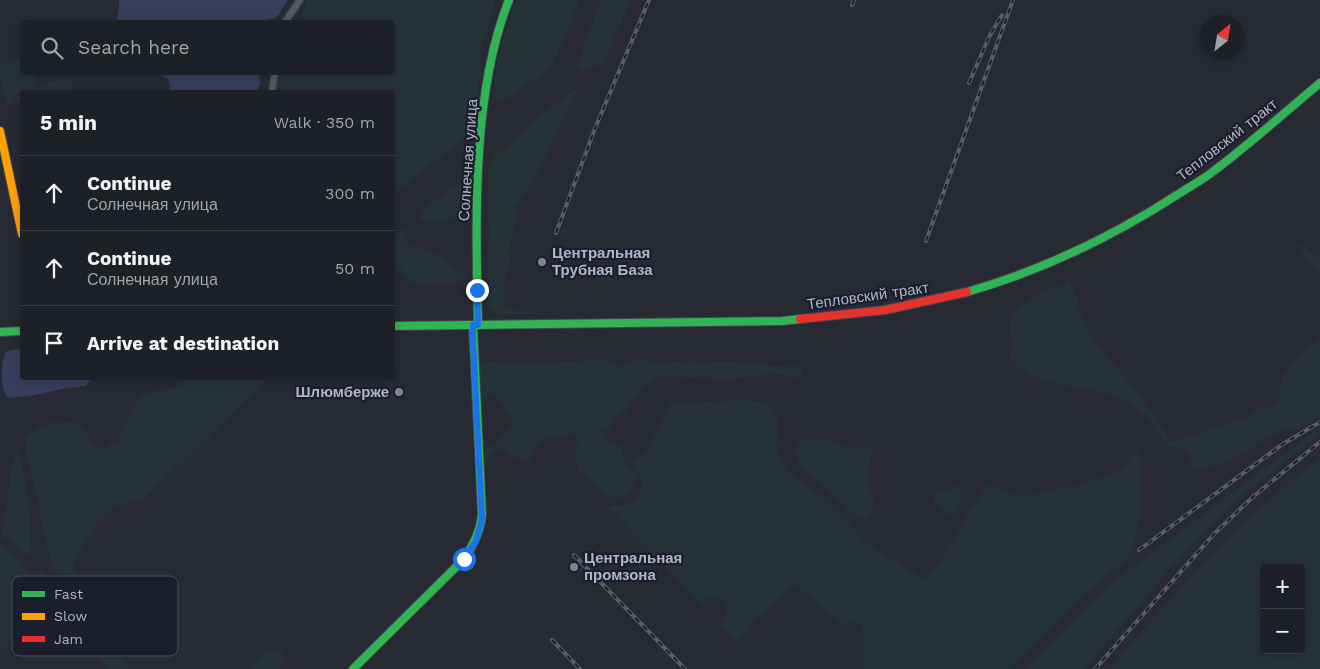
<!DOCTYPE html>
<html lang="en">
<head>
<meta charset="utf-8">
<style>
  :root { --surface:#1d2026; --page:#2a2d32; --text:#f1f3f6; --muted:#a0a3a7; --line:#3b3e43 }
  body { margin:0; font-family:"Work Sans",sans-serif; background:var(--page); color:var(--text) }
  .controls { position:absolute; right:15px; bottom:15px; display:grid; overflow:hidden; border-radius:5px; box-shadow:0 2px 8px #0003 }
  .controls button { width:45px; height:45px; display:grid; place-items:center; padding:0; border:0; border-bottom:1px solid var(--line); background:var(--surface); color:var(--text); font:25px sans-serif }
  .compass { position:absolute; left:1200px; top:15px; width:45px; height:45px; border-radius:50%; background:var(--surface); box-shadow:0 2px 8px #0003; rotate:30deg }
  .stop { position:absolute; width:15px; height:15px; margin:-11px; border:4px solid #1a73e8; border-radius:50%; background:#fff }
  .stop.end { background:#1a73e8; border-color:#fff; box-shadow:0 1px 5px #0008 }
  .list { margin:0; padding:0; list-style:none }
  h2 { display:flex; justify-content:space-between; align-items:center; height:65px; margin:0; padding:0 20px; font-size:21px }
  h2 small { font-size:16px; font-weight:400; color:var(--muted) }
  .list li { display:grid; grid-template-columns:32px 1fr auto; gap:15px; align-items:center; box-sizing:border-box; height:75px; padding:0 20px; border-top:1px solid var(--line) }
  .list b { display:block; font-size:19px; white-space:nowrap }
  .list p { margin:0; font-size:16px; white-space:nowrap; color:var(--muted) }
  .list em { font-size:16px; font-style:normal; color:var(--muted) }
  .icon { flex:none; width:28px; height:28px; fill:none; stroke:currentColor; stroke-width:2; stroke-linecap:round; stroke-linejoin:round }
  .map { position:relative; flex:none; width:1320px; height:669px; overflow:hidden }
  .search { position:absolute; background:var(--surface); box-shadow:0 2px 8px #0003; left:20px; top:20px; width:375px; height:55px; display:flex; align-items:center; gap:12px; box-sizing:border-box; padding:0 18px; border-radius:5px; color:var(--muted); font-size:19px }
  .panel { position:absolute; background:var(--surface); box-shadow:0 2px 8px #0003; left:20px; top:90px; width:375px; height:290px; border-radius:5px }
  .map>svg:first-child { display:block }
  .green { fill:#253339; fill-rule:evenodd }
  .water { fill:#363e5c }
  .lines { fill:none; stroke-linecap:round; stroke-linejoin:round }
  .street-casing { stroke:#43454c; stroke-width:8 }
  .fast-casing { stroke:#43454c; stroke-width:10 }
  .slow-casing { stroke:#43454c; stroke-width:10 }
  .jam-casing { stroke:#43454c; stroke-width:10 }
  .street { stroke:#565861; stroke-width:5.5 }
  .fast { stroke:#30b455; stroke-width:8 }
  .slow { stroke:#ff9f0a; stroke-width:8 }
  .jam { stroke:#e5322d; stroke-width:8 }
  .rail-casing { stroke:#5a5c64; stroke-width:4 }
  .rail { stroke:#1b1f2d; stroke-width:2; stroke-dasharray:5.5; stroke-linecap:butt }
  .route { stroke:#1a73e8; stroke-width:6 }
  .poi-dot { fill:#808491; stroke:#1b1f2d; stroke-width:2 }
  .labels { text-anchor:middle; dominant-baseline:central; stroke-width:4.5; stroke-linejoin:round; paint-order:stroke }
  .street-label { font-size:15px; fill:#b0b4c4; stroke:#1b1f2d }
  .poi-label { font-size:15px; font-weight:bold; fill:#b0b4c4; stroke:#1b1f2d; text-anchor:start }
  .key { fill:#1b1f2d; stroke:#484c5a; stroke-width:1 }
  .key-label { font-size:14px; fill:#b0b4c4 }
</style>
</head>
<body>
<div class="map">
<svg width="1320" height="669" viewBox="0 0 1320 669">
  <rect width="100%" height="100%" fill="#272a33"/>
  <!-- green -->
  <g class="green">
    <path d="M307 0H496L482 46 475 121 470 133 393 194 392 92H275L279 73H287L289 75 290 72H392V22H304L302 13Z"/>
    <path d="M517 0H580L553 64 547 71 501 102 496 101C488 79 508 23 517 0Z"/>
    <path d="M601 0H631L603 62C597 69 587 70 579 69L577 65Z"/>
    <path d="M22 59V72L33 73 37 92H22V101L7 105 0 75V64Z"/>
    <path d="M71 78 74 91 66 92H42L40 85Z"/>
    <path d="M579 89 570 103 535 178 515 208 516 220 507 252 511 257 505 280 503 307 530 312 529 314H500L493 311 486 301 489 238 488 172 489 164 494 157 508 146 549 108 575 90Z"/>
    <path d="M465 182 468 184C468 189 469 195 467 200 462 221 436 228 419 218 430 200 447 191 465 182Z"/>
    <path d="M403 229 406 230 404 238C411 251 420 247 431 252 440 256 446 262 453 268 458 272 462 273 466 278L464 281 461 283H411L400 269 397 270 393 282V237Z"/>
    <path d="M1302 244 1308 250 1320 259V275L1298 246Z"/>
    <path d="M1069 280 1079 303 1076 305 1093 341 1133 386 1172 442 1237 420 1246 419 1259 408H1271L1280 397 1281 379 1302 351 1320 339V417L1302 427 1285 430 1215 466 1196 471C1190 464 1193 464 1190 457 1186 448 1175 449 1168 443 1162 438 1158 431 1154 425 1144 413 1129 401 1114 396 1080 385 1036 388 1011 359 1010 353 1012 349 1012 344 1012 337 1009 331 1009 325 1012 301 1052 291 1069 280Z"/>
    <path d="M602 360 617 366 632 361 645 360 662 363 692 361 758 363 774 366 797 365 801 366 804 375 799 379 781 374 762 375 727 380 657 376 643 386 626 411 620 414 608 429 602 430 606 433 604 440 605 442 623 445C620 460 630 465 637 477 636 487 629 493 621 498L605 494 594 482 588 479 577 469C578 459 574 449 578 441L573 434 544 439 540 442 528 463 518 459 502 449C495 452 487 457 488 466H485L483 453 486 448 495 444 514 425 510 420 512 416 492 393 484 399 483 398 480 384V364L482 362 548 363Z"/>
    <path d="M186 378H268L145 498 115 507 97 522 76 558 73 570 139 631 140 637 135 645V655L58 575 50 559 26 448 25 438C37 425 62 416 79 425 90 432 88 447 102 449L118 440 140 396C155 390 176 391 186 378Z"/>
    <path d="M743 400 764 403 772 407 777 416 779 428 776 442 779 458 789 473 822 498 853 528 866 543 923 579 942 560 968 514 988 483 1008 494 1024 496 1070 487 1122 470 1132 455 1139 450C1142 481 1143 529 1129 556 1125 563 1094 586 1085 593 1059 617 1035 644 1009 669H863L864 635 860 624 853 622 843 625 795 584 751 623 749 630 738 641 721 624 726 615 727 604 719 597H710L702 605 608 507 628 505 638 498 642 488V479L631 462 645 453 672 402 687 403Z"/>
    <path d="M1320 427V435C1284 461 1249 489 1217 520 1169 566 1127 619 1084 669H1026L1095 598 1125 573Z"/>
    <path d="M834 440 851 449H873L866 482 874 498 870 516 861 520 798 463 796 449 801 441Z"/>
    <path d="M15 451 18 452C28 486 31 523 31 558L12 542 1 537Z"/>
    <path d="M1320 458V669H1110C1175 592 1239 520 1320 458ZM1264 568H1301V650H1264Z"/>
    <path d="M956 485 961 486C960 497 960 509 951 515L945 514 940 506 934 501V495L939 490 947 491Z"/>
    <path d="M0 545C23 559 35 577 46 601L29 622 0 652Z"/>
    <path d="M39 568 64 598 130 669H107C88 650 37 595 39 568Z"/>
    <path d="M272 651 276 653 280 651 284 655 285 660 279 669H248L261 656Z"/>
  </g>
  <!-- water -->
  <g class="water">
    <path d="M119 0H288L276 18 269 19 266 22H116L119 11Z"/>
    <path d="M157 73H259L260 84 256 92H169L170 86 168 79Z"/>
    <path d="M22 348V378H93L85 386 61 389 35 395 8 398C0 390 0 363 6 352Z"/>
  </g>
  <g class="lines">
    <!-- street casing -->
    <g class="street-casing">
      <g id="street">
        <path d="M285 22 300 0"/>
        <path d="M272 92 275 72"/>
      </g>
    </g>
    <!-- fast casing -->
    <g class="fast-casing">
      <g id="fast">
        <path d="M967 292C1043 270 1114 236 1180 193 1191 186 1204 179 1215 170 1251 143 1285 112 1320 83"/>
        <path d="M478 325C476 223 471 95 509 0"/>
        <path d="M392 326 782 321 800 319"/>
        <path d="M0 332 22 331"/>
        <path d="M353 669 457 566C471 551 480 535 482 514L473 325"/>
      </g>
    </g>
    <!-- slow casing -->
    <g class="slow-casing">
      <path id="slow" d="M0 131 22 234"/>
    </g>
    <!-- jam casing -->
    <g class="jam-casing">
      <path id="jam" d="M800 319 885 310 967 292"/>
    </g>
    <!-- street -->
    <use href="#street" class="street"/>
    <!-- fast -->
    <use href="#fast" class="fast"/>
    <!-- slow -->
    <use href="#slow" class="slow"/>
    <!-- jam -->
    <use href="#jam" class="jam"/>
    <!-- rail casing -->
    <g class="rail-casing">
      <g id="rail">
        <path d="M852 5 854 0"/>
        <path d="M969 83 989 37 1002 15"/>
        <path d="M556 233 594 131 649 0"/>
        <path d="M926 241 1013 0"/>
        <path d="M1139 550 1283 444 1320 422"/>
        <path d="M574 555 685 669"/>
        <path d="M552 640 580 669"/>
        <path d="M1095 669 1214 534 1254 496 1320 442"/>
      </g>
    </g>
    <!-- rail -->
    <use href="#rail" class="rail"/>
  </g>
  <g class="lines">
    <!-- route -->
    <path class="route" d="M464 559 476 541 482 519 473 342V325H478L477 290"/>
  </g>
  <!-- markers -->
  <g class="poi-dot">
    <circle cx="542" cy="262" r="5"/>
    <circle cx="399" cy="392" r="5"/>
    <circle cx="574" cy="567" r="5"/>
  </g>
  <g class="labels">
    <!-- street labels -->
    <g class="street-label">
      <text transform="translate(1227 140) rotate(-38)">Тепловский тракт</text>
      <text transform="translate(468 160) rotate(-86)">Солнечная улица</text>
      <text transform="translate(868 296) rotate(-8)">Тепловский тракт</text>
    </g>
    <!-- poi labels -->
    <g class="poi-label">
      <text x="552" y="253">Центральная<tspan x="552" dy="17">Трубная База</tspan></text>
      <text x="389" y="392" text-anchor="end">Шлюмберже</text>
      <text x="584" y="558">Центральная<tspan x="584" dy="17">промзона</tspan></text>
    </g>
  </g>
  <!-- legend -->
  <rect x="12" y="576" width="166" height="80" rx="8" class="key"/>
  <rect x="22" y="591" width="23" height="6" fill="#30b455"/>
  <rect x="22" y="613" width="23" height="7" fill="#ff9f0a"/>
  <rect x="22" y="636" width="23" height="6" fill="#e5322d"/>
  <g class="key-label">
    <text x="54" y="599">Fast</text>
    <text x="54" y="621">Slow</text>
    <text x="54" y="644">Jam</text>
  </g>
</svg>
<div class="controls">
<button>+</button>
<button>−</button>
</div>
<svg class="compass" viewBox="-18 -18 36 36"><path d="M0-13l5 13h-10z" fill="#e53935"/><path d="M0 13l5-13h-10z" fill="#a0a3a7"/></svg>
<div class="stop" style="left:464px;top:559px"></div>
<div class="stop end" style="left:477px;top:290px"></div>
<div class="search"><svg class="icon" aria-label="search" viewBox="0 0 24 24"><circle cx="10" cy="10" r="6"/><path d="M15 15l6 6"/></svg>Search here</div>
<section class="panel">
<h2>5 min<small>Walk · 350 m</small></h2>
<ul class="list">
<li><svg class="icon" aria-label="ahead" viewBox="0 0 24 24"><path d="M12 20V5M6 11l6-6 6 6"/></svg><div><b>Continue</b><p>Солнечная улица</p></div><em>300 m</em></li>
<li><svg class="icon" aria-label="ahead" viewBox="0 0 24 24"><path d="M12 20V5M6 11l6-6 6 6"/></svg><div><b>Continue</b><p>Солнечная улица</p></div><em>50 m</em></li>
<li><svg class="icon" aria-label="arrive" viewBox="0 0 24 24"><path d="M6 21V4h12l-3 4 3 4H6"/></svg><div><b>Arrive at destination</b></div></li>
</ul>
</section>
</div>
</body>
</html>
